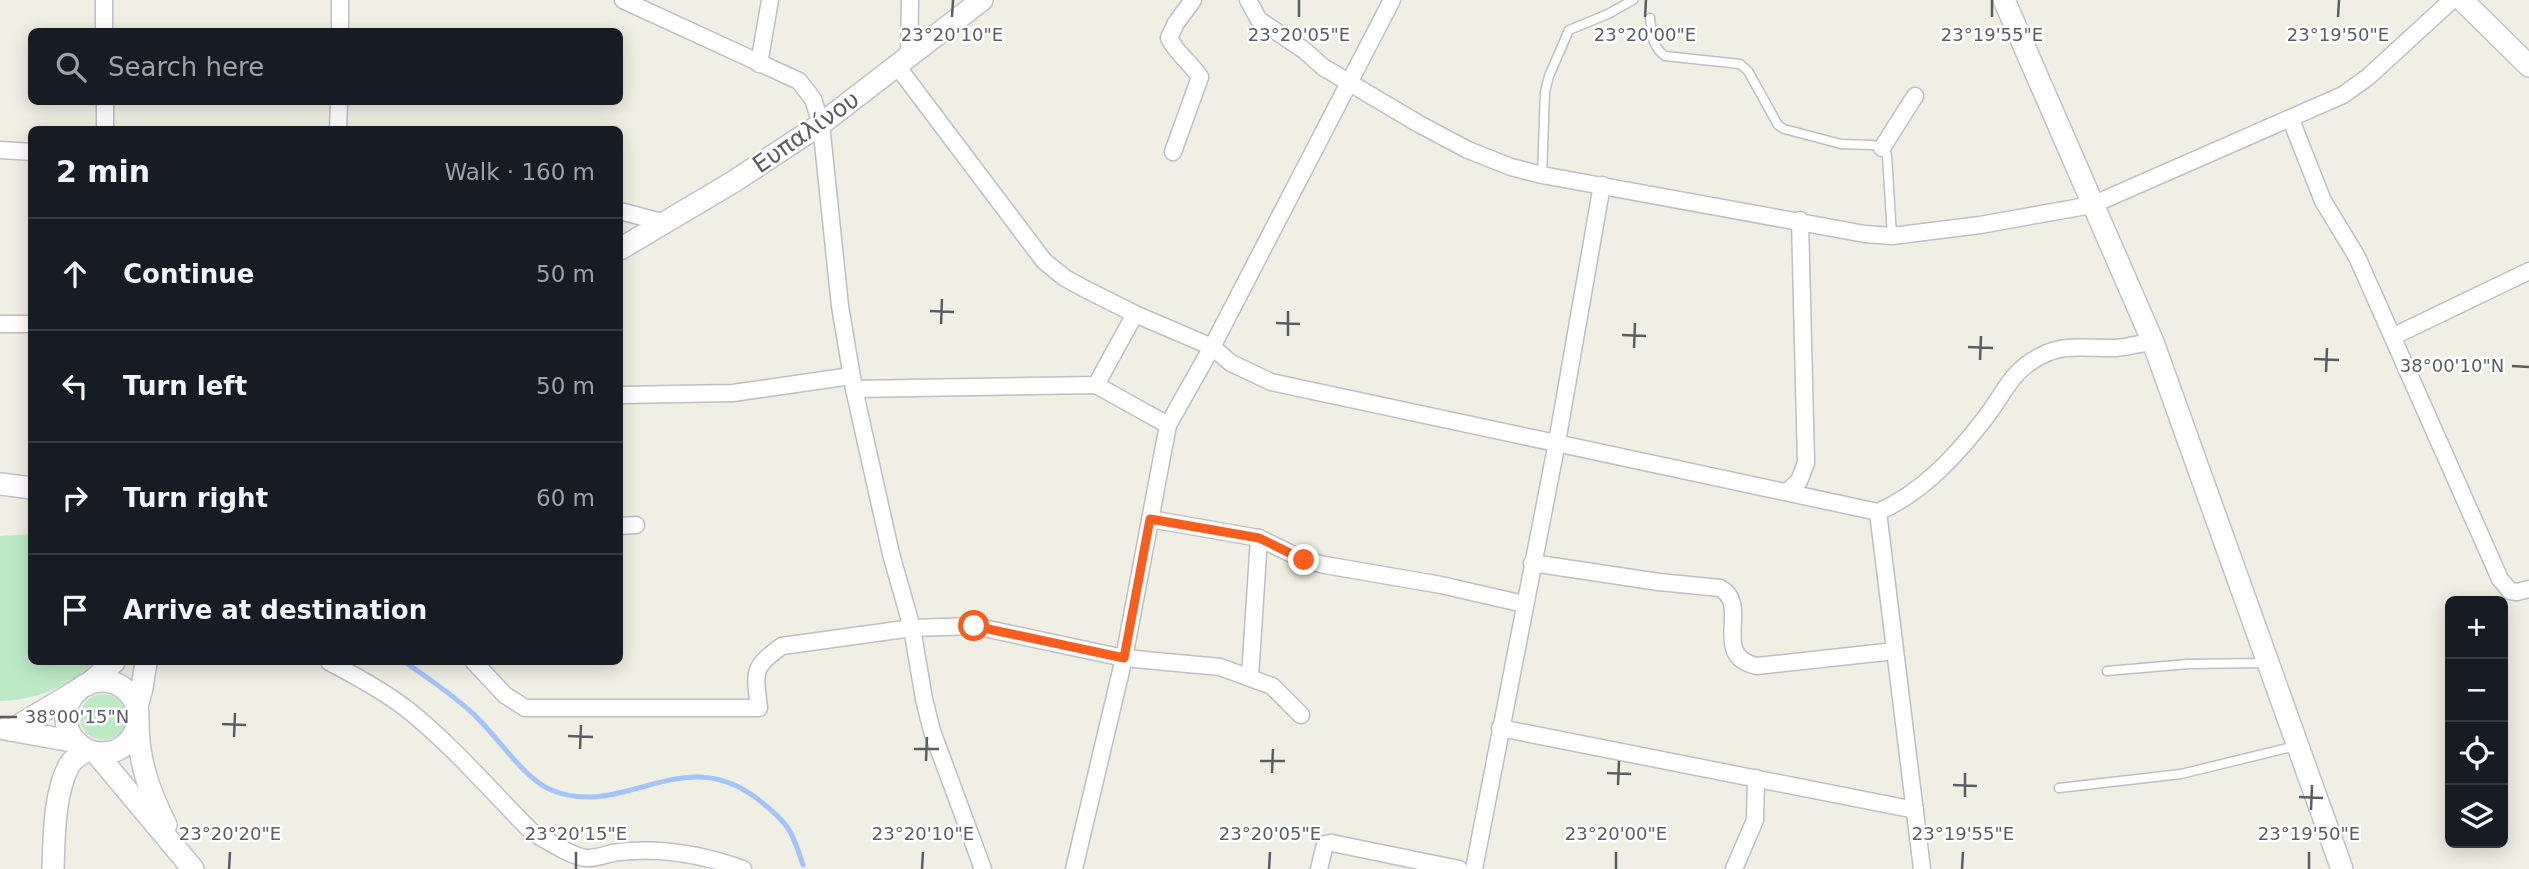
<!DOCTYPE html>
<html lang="en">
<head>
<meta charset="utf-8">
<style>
  :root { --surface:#171b24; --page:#20242c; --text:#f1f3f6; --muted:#9ea1a6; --line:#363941 }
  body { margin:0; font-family:"DejaVu Sans",sans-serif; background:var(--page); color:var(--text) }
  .controls { position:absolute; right:21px; bottom:21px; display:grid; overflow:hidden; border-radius:10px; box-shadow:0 4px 18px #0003 }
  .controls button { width:63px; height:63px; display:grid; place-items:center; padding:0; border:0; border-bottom:2px solid var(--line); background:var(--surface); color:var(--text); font:35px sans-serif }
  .stop { position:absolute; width:21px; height:21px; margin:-16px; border:5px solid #fa5e1e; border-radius:50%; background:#fff }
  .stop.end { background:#fa5e1e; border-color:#fff; box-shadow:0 2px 7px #0008 }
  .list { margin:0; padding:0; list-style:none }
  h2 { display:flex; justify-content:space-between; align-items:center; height:91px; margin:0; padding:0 28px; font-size:30px }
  h2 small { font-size:23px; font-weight:400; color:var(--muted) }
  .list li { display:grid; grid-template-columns:46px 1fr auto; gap:21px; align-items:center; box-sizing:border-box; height:112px; padding:0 28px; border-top:2px solid var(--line) }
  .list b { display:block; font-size:26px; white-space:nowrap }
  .list em { font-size:23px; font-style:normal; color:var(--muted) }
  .icon { flex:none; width:38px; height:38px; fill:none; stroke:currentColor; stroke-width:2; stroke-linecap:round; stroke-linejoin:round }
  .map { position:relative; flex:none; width:2529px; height:869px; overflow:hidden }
  .search { position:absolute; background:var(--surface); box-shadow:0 4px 18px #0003; left:28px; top:28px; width:595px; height:77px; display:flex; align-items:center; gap:18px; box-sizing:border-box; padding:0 24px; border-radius:10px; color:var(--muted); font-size:26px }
  .panel { position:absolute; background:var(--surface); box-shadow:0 4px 18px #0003; left:28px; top:126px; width:595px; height:539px; border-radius:10px }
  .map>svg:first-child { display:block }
  .green { fill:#bdeac6 }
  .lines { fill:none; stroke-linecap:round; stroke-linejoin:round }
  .stream { stroke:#a3c4ff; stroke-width:5 }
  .lane-casing { stroke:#bdbfc6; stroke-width:11 }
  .street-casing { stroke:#bdbfc6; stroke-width:19 }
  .secondary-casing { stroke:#c0c1ca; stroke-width:24 }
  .lane { stroke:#fff; stroke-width:8 }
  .street { stroke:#fff; stroke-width:16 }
  .secondary { stroke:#fff; stroke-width:21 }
  .route { stroke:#fa5e1e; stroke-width:9 }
  .ticks { fill:none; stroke:#5b5d65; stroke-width:2.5 }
  .labels { text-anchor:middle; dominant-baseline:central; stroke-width:5; stroke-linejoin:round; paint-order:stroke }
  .street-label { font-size:24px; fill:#5b5d65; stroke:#fff }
  .ticks-label { font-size:18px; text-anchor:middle; fill:#5b5d65; stroke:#fff; stroke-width:5; stroke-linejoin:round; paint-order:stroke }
</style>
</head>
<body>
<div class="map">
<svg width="2529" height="869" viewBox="0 0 2529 869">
  <rect width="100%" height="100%" fill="#efefe3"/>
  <!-- green -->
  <g class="green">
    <path d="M31 534 32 662H94C69 687 36 700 0 701V536Z"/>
    <circle cx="103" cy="717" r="23"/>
  </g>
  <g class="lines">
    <!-- stream -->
    <path class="stream" d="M405 662C426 677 449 692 469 710 494 731 521 776 549 789 623 822 682 739 759 800 788 823 792 830 803 865"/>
    <!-- lane casing -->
    <g class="lane-casing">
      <g id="lane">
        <path d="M1650 18C1652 33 1652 47 1665 56L1740 64 1748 71 1778 125 1784 129 1841 144 1873 145 1882 148 1887 155 1892 236"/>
        <path d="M1542 175 1545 92 1549 76 1569 30 1608 14 1633 0"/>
        <path d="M2107 671 2188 664 2266 663"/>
        <path d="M2059 788 2181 774 2296 746"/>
      </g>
    </g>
    <!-- street casing -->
    <g class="street-casing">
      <g id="street">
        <path d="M104 0V32"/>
        <path d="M623 0 799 81 813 99 821 124 840 306 854 389 891 554 912 628 924 699 932 731 983 869"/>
        <path d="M1248 0 1259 20 1304 50 1323 67 1419 124 1468 150 1511 167 1542 175 1865 234 1892 236 1980 225 2092 205 2343 95 2368 77 2452 0"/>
        <path d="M340 32V0"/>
        <path d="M909 57 910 0"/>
        <path d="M759 64 770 0"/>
        <path d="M897 66 1044 261 1065 278 1087 290 1135 314 1212 347 1231 363 1271 382 1878 512C1922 493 1957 455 1986 417 2007 389 2012 368 2047 353 2067 344 2094 349 2116 348 2128 347 2141 343 2153 342"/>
        <path d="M105 102V130"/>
        <path d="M2291 120 2323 201 2357 257 2500 579 2510 591 2517 592 2529 589"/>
        <path d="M338 130 339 102"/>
        <path d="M1882 148 1915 96"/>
        <path d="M0 150 32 152"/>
        <path d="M1173 152 1200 77C1190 62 1177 54 1169 38L1176 23 1193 0"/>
        <path d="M620 211 662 222"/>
        <path d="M0 324H32"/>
        <path d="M2394 336 2529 271"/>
        <path d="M1096 385 1135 314"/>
        <path d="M854 389 1096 385 1168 425"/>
        <path d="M620 395 733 393 851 376"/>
        <path d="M1787 492 1799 481 1806 463 1800 220"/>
        <path d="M1878 512 1922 869"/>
        <path d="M1150 519 1259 538 1304 560 1325 565 1441 585 1524 604"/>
        <path d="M620 526 636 525"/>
        <path d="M1532 563 1659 582 1720 588C1752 605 1709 656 1757 666L1895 651"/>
        <path d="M329 662C356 676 384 691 408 710 453 746 491 791 532 832 546 840 570 856 586 858 596 859 608 853 619 852 660 847 704 855 743 869"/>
        <path d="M474 662 505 695 525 708H759C755 672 751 668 782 646L912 628 974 626 1124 658 1220 667 1272 686 1301 715"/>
        <path d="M1250 677 1259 538"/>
        <path d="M1500 728 1915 810"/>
        <path d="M1074 869 1124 658 1168 425 1212 347 1392 0"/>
        <path d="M1319 869 1325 844 1332 843 1459 869"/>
        <path d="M1474 869 1557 442 1602 185"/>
        <path d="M1734 869 1755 820 1756 778"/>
      </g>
    </g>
    <!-- secondary casing -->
    <g class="secondary-casing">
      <g id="secondary">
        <path d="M2004 0 2153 342 2342 869"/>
        <path d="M2462 0 2529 66"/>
        <path d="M620 249 733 182 821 124 982 0"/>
        <path d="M0 484 32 488"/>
        <circle cx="102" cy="717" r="36"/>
        <path d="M87 685 114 662"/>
        <path d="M137 707 142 688 146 662"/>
        <path d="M138 722C138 760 149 791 166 825"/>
        <path d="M5 729 77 742"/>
        <path d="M11 730 78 690"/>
        <path d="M96 753 193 869"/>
        <path d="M53 869C54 838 54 791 70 764 74 758 81 754 87 750"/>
      </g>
    </g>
    <!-- lane -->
    <use href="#lane" class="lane"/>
    <!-- street -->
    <use href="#street" class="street"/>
    <!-- secondary -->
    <use href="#secondary" class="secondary"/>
  </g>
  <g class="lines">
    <!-- route -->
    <path class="route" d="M974 626 1124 658 1150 519 1259 538 1304 560"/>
  </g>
  <!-- ticks -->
  <path class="ticks" d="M952 17 953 0M1299 17V0M1645 17 1646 0M1992 17V0M2338 17 2339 0M930 311 954 312M1276 323 1300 324M941 324 942 299M1622 335 1646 336M1288 336V311M1968 347 1993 348M1634 348 1635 323M2314 359 2339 360M1980 360 1981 336M2512 366 2529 367M2326 372 2327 348M0 717H17M222 724 246 725M568 736 593 737M234 737 235 713M580 749 581 725M914 749H939M926 761 927 737M1260 761H1285M1272 773 1273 749M1607 773 1631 774M1618 785 1619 761M1953 785 1977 786M1965 797V773M2299 797 2323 798M2311 810 2312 785M229 869 230 852M576 869V852M922 869 923 852M1269 869 1270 852M1616 869V852M1962 869 1963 852M2309 869V852"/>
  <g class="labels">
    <!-- street labels -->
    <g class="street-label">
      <text transform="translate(806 132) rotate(-35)">Ευπαλίνου</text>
    </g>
  </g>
  <g class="ticks-label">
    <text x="952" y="41">23°20'10"E</text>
    <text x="1299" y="41">23°20'05"E</text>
    <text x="1645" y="41">23°20'00"E</text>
    <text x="1992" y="41">23°19'55"E</text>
    <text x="2338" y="41">23°19'50"E</text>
    <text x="2452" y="372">38°00'10"N</text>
    <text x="77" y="723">38°00'15"N</text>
    <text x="230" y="840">23°20'20"E</text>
    <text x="576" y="840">23°20'15"E</text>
    <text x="923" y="840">23°20'10"E</text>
    <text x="1270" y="840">23°20'05"E</text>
    <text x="1616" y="840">23°20'00"E</text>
    <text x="1963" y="840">23°19'55"E</text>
    <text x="2309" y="840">23°19'50"E</text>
  </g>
</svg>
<div class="controls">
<button>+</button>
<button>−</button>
<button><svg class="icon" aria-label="locate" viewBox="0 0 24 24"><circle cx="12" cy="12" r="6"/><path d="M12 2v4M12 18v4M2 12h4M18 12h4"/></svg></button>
<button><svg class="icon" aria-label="layers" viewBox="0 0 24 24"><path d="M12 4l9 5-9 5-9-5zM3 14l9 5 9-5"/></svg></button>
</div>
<div class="stop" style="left:974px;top:626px"></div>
<div class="stop end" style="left:1304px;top:560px"></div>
<div class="search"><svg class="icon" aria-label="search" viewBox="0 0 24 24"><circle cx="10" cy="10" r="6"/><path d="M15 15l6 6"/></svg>Search here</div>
<section class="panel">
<h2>2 min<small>Walk · 160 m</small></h2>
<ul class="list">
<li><svg class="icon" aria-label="ahead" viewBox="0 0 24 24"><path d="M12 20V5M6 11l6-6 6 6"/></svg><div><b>Continue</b></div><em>50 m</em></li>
<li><svg class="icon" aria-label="left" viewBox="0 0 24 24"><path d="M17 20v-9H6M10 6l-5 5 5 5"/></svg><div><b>Turn left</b></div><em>50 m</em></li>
<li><svg class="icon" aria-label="right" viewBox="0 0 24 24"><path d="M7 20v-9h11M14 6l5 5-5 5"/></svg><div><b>Turn right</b></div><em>60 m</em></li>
<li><svg class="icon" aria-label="arrive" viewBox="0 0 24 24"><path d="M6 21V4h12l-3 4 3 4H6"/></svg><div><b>Arrive at destination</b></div></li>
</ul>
</section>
</div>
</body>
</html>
